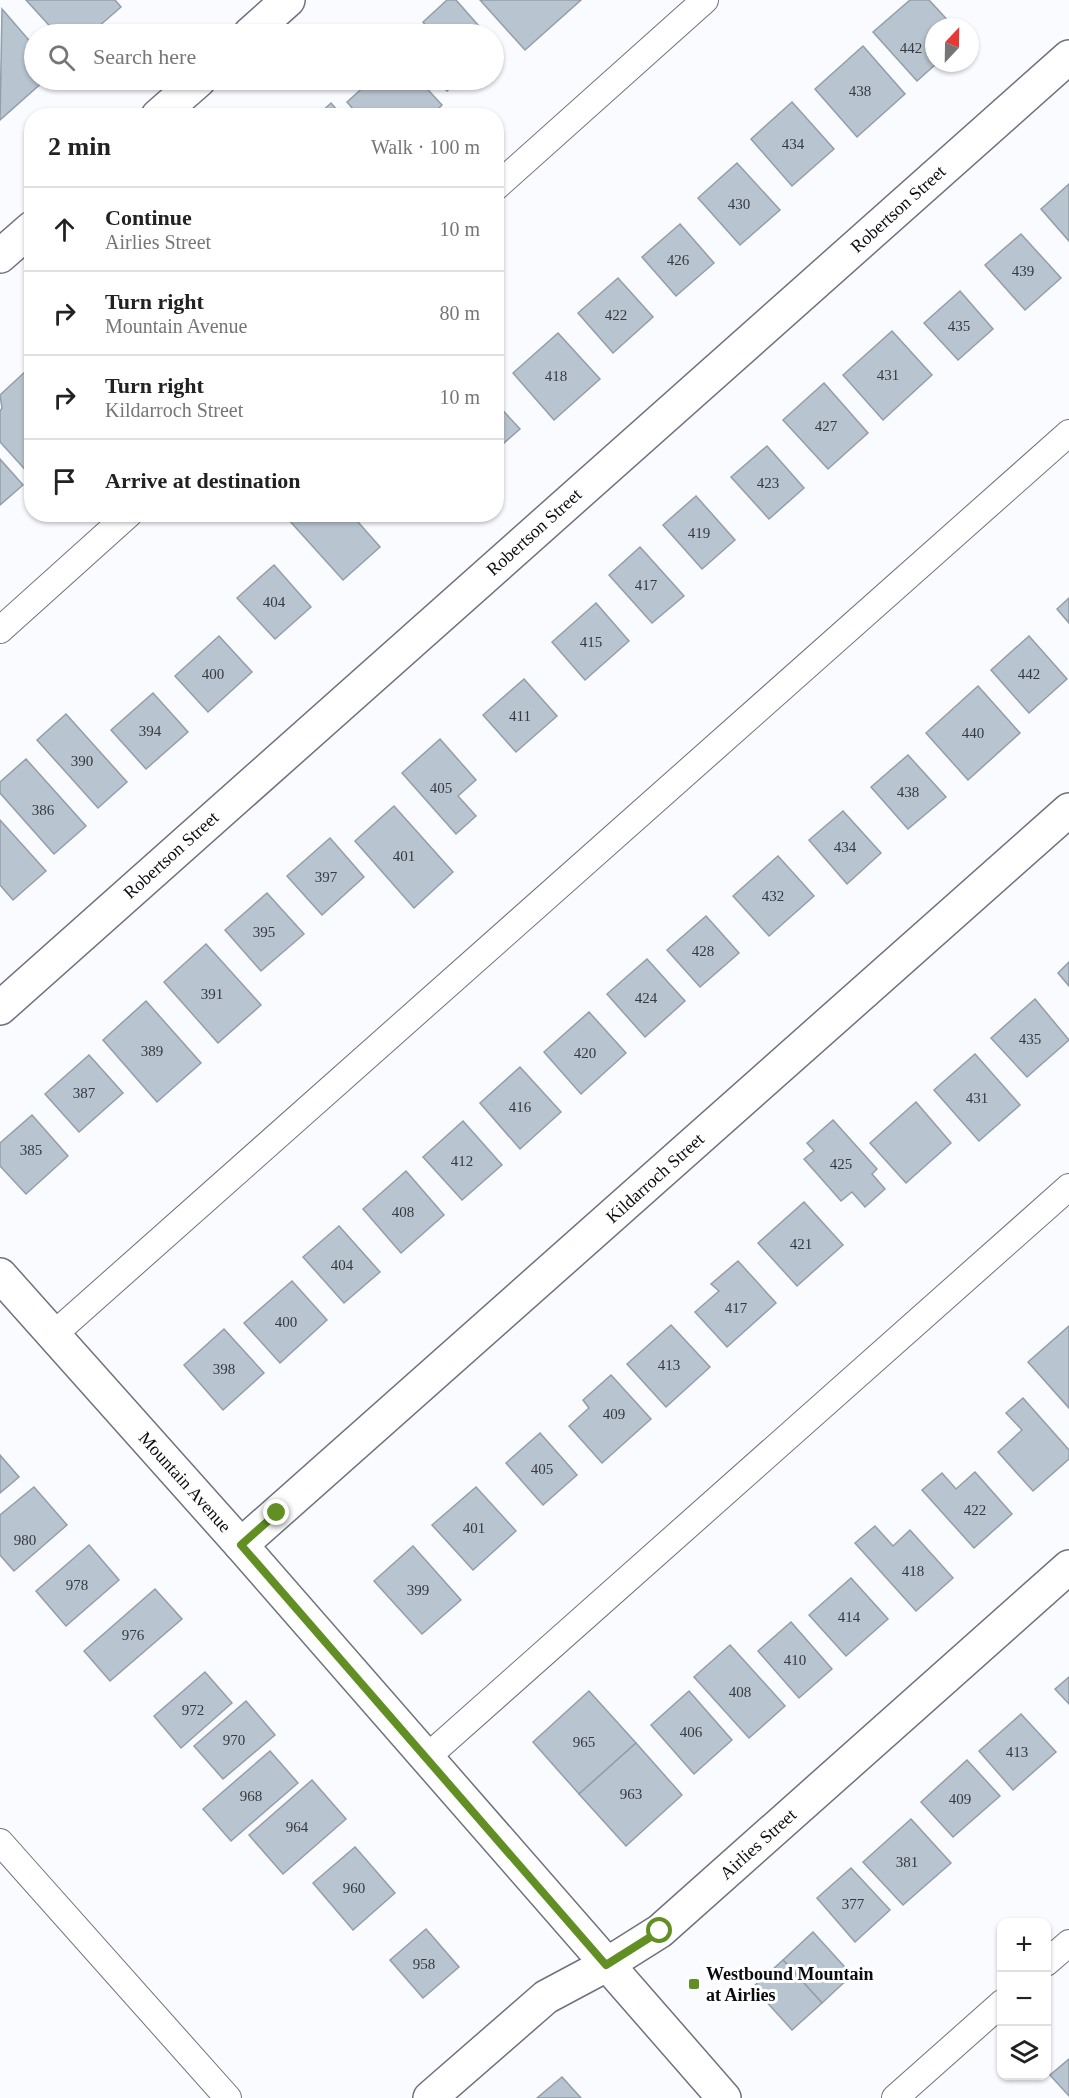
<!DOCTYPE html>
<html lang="en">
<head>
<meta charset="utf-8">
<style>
  :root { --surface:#fff; --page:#f6f6f6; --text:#222; --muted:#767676; --line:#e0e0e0 }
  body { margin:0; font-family:Georgia,serif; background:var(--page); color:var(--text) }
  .controls { position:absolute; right:18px; bottom:18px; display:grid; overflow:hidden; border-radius:12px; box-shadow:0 2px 4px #0004 }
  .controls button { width:54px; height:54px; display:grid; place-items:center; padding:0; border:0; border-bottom:2px solid var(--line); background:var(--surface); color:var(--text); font:30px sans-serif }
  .compass { position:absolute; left:925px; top:18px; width:54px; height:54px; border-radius:50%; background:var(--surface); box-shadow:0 2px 4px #0004; rotate:22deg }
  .stop { position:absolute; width:18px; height:18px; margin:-14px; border:4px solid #618f24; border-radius:50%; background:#fff }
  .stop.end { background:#618f24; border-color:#fff; box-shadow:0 2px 6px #0008 }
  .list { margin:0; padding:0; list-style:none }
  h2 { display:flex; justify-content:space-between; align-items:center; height:78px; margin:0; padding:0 24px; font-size:26px }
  h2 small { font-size:20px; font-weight:400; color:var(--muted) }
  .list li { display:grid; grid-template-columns:39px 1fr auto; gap:18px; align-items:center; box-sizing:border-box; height:84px; padding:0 24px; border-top:2px solid var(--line) }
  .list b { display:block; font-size:22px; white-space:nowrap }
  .list p { margin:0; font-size:20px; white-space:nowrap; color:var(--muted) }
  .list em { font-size:20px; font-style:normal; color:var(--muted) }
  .icon { flex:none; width:33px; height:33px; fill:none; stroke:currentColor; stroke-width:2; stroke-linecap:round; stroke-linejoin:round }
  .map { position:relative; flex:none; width:1069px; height:2098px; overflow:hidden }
  .search { position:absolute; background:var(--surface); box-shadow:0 2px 4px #0004; left:24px; top:24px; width:480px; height:66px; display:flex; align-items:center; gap:15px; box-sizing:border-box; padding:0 21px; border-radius:33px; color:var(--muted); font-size:22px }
  .panel { position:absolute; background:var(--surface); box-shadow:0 2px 4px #0004; left:24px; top:108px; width:480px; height:414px; border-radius:24px }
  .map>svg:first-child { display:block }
  .building { fill:#b8c4cf; stroke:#939ea9; stroke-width:1.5 }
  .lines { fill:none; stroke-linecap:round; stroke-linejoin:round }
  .service-casing { stroke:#6f717e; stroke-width:28 }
  .minor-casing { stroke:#6f717e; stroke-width:36 }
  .tertiary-casing { stroke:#6f717e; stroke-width:36 }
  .secondary-casing { stroke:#6f717e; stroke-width:36 }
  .service { stroke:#fff; stroke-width:26 }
  .minor { stroke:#fff; stroke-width:33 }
  .tertiary { stroke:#fff; stroke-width:33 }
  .secondary { stroke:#fff; stroke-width:33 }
  .route { stroke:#618f24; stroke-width:8 }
  .poi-dot { fill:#618f24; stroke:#fff; stroke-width:2 }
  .labels { text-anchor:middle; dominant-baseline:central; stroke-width:6; stroke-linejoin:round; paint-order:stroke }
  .number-label { font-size:15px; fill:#363a40 }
  .street-label { font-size:18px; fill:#0b0c11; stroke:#fff }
  .poi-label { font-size:18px; font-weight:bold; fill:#0b0c11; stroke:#fff; text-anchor:start }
</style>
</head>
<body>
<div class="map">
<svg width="1069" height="2098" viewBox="0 0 1069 2098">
  <rect width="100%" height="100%" fill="#fafbfe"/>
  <!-- building -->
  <g class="building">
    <path d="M26 0H115L121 7 90 34H57Z"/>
    <path d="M447 0H456L486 34H419L427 27 423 22Z"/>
    <path d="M480 0H581L525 50Z"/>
    <path d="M910 0H929L954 27H934V63H937L917 81 873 32Z"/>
    <path d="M2 9 34 46V80H45L0 120Z"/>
    <path d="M863 46 905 94 857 137 815 89Z"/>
    <path d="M366 80H419L442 105 431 116H359L347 102 369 82Z"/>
    <path d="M436 80H460L447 91Z"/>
    <path d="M792 102 834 149 792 186 751 139Z"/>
    <path d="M331 103 342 116H317Z"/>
    <path d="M737 163 780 210 740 245 698 198Z"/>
    <path d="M1069 184V241L1041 209Z"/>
    <path d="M680 224 714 263 676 296 642 257Z"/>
    <path d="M1021 234 1061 278 1025 310 985 265Z"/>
    <path d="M618 278 653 317 613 353 578 313Z"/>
    <path d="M960 291 993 329 958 360 924 323Z"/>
    <path d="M892 331 932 375 883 420 843 375Z"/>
    <path d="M558 333 600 379 554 420 513 373Z"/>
    <path d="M27 370 32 375 31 476 0 442V411L2 408 0 395Z"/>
    <path d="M824 383 868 433 828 469 783 420Z"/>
    <path d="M496 403 520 429 496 450Z"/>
    <path d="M767 446 804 488 769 519 731 477Z"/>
    <path d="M0 459 23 485 0 505Z"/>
    <path d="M696 496 735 540 702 569 663 525Z"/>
    <path d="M294 514H351L380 547 343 580 288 519Z"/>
    <path d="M640 547 684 596 652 623 609 575Z"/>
    <path d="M274 565 311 607 275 639 237 598Z"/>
    <path d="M1069 598V623L1057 609Z"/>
    <path d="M596 603 629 641 585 680 552 642Z"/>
    <path d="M219 636 252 672 208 712 175 676Z"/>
    <path d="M1029 636 1067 679 1029 713 991 670Z"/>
    <path d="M524 679 557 716 516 752 483 715Z"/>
    <path d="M978 686 1020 733 968 780 926 733Z"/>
    <path d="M153 693 188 732 146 769 111 730Z"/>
    <path d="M66 714 127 782 98 808 37 740Z"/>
    <path d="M440 739 476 780 458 796 476 816 456 834 402 773Z"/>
    <path d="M908 755 946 797 908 829 871 787Z"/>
    <path d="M26 759 86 826 54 854 0 793V782Z"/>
    <path d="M394 806 453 872 414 908 355 841Z"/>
    <path d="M843 811 881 853 847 884 809 840Z"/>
    <path d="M0 820 46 871 13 900 0 885Z"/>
    <path d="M330 838 364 877 322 915 287 876Z"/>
    <path d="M778 856 814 896 769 936 733 896Z"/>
    <path d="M267 893 304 934 261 971 225 930Z"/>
    <path d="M706 916 739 953 700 987 667 950Z"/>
    <path d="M206 944 261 1005 218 1043 164 982Z"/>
    <path d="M647 959 685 1001 645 1037 607 994Z"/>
    <path d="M1069 962V986L1058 973Z"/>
    <path d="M1035 999 1069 1040 1027 1077 991 1038Z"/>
    <path d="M146 1001 201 1063 157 1102 103 1040Z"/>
    <path d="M589 1012 626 1053 581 1094 544 1052Z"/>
    <path d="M975 1054 1020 1105 979 1141 934 1090Z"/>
    <path d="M89 1055 123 1093 79 1132 45 1094Z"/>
    <path d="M520 1067 561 1112 520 1149 480 1103Z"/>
    <path d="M916 1102 951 1143 906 1183 870 1143Z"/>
    <path d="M32 1115 68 1156 26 1194 0 1166V1143Z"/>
    <path d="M833 1120 877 1169 872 1174 885 1189 865 1207 852 1192 841 1201 804 1159 814 1151 807 1143Z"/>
    <path d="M463 1121 502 1165 462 1200 423 1157Z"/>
    <path d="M406 1171 444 1215 401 1253 363 1209Z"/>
    <path d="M804 1202 843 1245 797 1286 758 1243Z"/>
    <path d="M339 1226 380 1272 344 1303 303 1257Z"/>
    <path d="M738 1261 776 1303 727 1347 695 1312 719 1291 711 1284Z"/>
    <path d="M292 1281 327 1320 280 1363 244 1323Z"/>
    <path d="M671 1325 710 1367 666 1407 627 1364Z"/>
    <path d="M1069 1326V1408L1028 1362Z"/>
    <path d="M224 1329 264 1373 223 1410 184 1365Z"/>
    <path d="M611 1375 651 1419 602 1463 569 1426 589 1408 583 1400Z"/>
    <path d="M1023 1398 1069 1450V1459L1033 1491 998 1452 1022 1430 1006 1413Z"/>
    <path d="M540 1433 577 1475 543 1505 506 1463Z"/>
    <path d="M0 1455 19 1477 0 1493Z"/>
    <path d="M975 1472 1012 1514 974 1548 922 1490 942 1473 956 1489Z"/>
    <path d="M34 1487 67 1525 14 1571 0 1555V1515Z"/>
    <path d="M476 1487 516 1531 473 1570 432 1525Z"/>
    <path d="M875 1526 893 1546 910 1530 953 1578 916 1611 855 1543Z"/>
    <path d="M89 1545 119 1580 66 1626 36 1591Z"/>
    <path d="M413 1546 461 1600 422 1634 374 1581Z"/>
    <path d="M851 1578 888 1619 846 1656 809 1615Z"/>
    <path d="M155 1589 182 1619 110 1681 84 1651Z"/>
    <path d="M791 1622 832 1669 799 1698 758 1651Z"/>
    <path d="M730 1645 785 1706 749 1738 694 1677Z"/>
    <path d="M205 1672 232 1703 181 1748 154 1716Z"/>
    <path d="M1069 1677V1704L1055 1689Z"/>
    <path d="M589 1691 636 1743 579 1794 533 1742Z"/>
    <path d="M689 1691 732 1740 694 1774 651 1725Z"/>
    <path d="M246 1701 275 1735 223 1779 194 1746Z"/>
    <path d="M1021 1714 1056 1752 1013 1790 979 1751Z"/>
    <path d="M636 1743 682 1795 626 1846 579 1794Z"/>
    <path d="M270 1751 298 1783 231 1841 203 1809Z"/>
    <path d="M967 1760 1000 1796 953 1837 921 1802Z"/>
    <path d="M312 1780 346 1819 283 1874 249 1835Z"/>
    <path d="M911 1819 951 1863 903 1905 863 1862Z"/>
    <path d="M355 1847 395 1893 353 1930 313 1883Z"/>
    <path d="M851 1868 890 1910 855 1942 817 1898Z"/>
    <path d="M426 1929 459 1967 423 1998 390 1960Z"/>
    <path d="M813 1932 852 1975 822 2003 783 1960Z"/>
    <path d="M783 1960 822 2003 792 2030 753 1987Z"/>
    <path d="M1069 2059V2096L1050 2075Z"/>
    <path d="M562 2077 581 2098H537Z"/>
  </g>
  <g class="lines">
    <!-- service casing -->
    <g class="service-casing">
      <g id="service">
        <path d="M496 187 705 0"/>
        <path d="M0 630 129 514"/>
        <path d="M53 1335 1069 433"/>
        <path d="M426 1758 1069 1187"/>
        <path d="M0 1842 228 2098"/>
        <path d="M1046 1963 1069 1943"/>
        <path d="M895 2098 1002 2003"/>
      </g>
    </g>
    <!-- minor casing -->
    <g class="minor-casing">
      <g id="minor">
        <path d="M250 34 288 0"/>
        <path d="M158 116 199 80"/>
        <path d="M0 256 32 228"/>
        <path d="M0 1008 1069 57"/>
        <path d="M241 1545 1069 810"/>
        <path d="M430 2098 546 1997 606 1965"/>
      </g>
    </g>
    <!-- tertiary casing -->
    <g class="tertiary-casing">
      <path id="tertiary" d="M606 1965 660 1931 1069 1567"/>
    </g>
    <!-- secondary casing -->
    <g class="secondary-casing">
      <path id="secondary" d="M0 1275 241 1545 724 2098"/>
    </g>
    <!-- service -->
    <use href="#service" class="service"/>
    <!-- minor -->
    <use href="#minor" class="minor"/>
    <!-- tertiary -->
    <use href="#tertiary" class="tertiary"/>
    <!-- secondary -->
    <use href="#secondary" class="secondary"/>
  </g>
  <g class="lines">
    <!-- route -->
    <path class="route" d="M277 1513 241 1545 606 1965 660 1931"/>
  </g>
  <!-- markers -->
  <rect class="poi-dot" x="688" y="1978" width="12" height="12" rx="3"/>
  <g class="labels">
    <!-- number labels -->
    <g class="number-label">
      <text x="911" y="48">442</text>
      <text x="860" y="91">438</text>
      <text x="793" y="144">434</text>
      <text x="739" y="204">430</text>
      <text x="678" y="260">426</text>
      <text x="1023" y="271">439</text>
      <text x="616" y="315">422</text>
      <text x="959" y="326">435</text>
      <text x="888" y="375">431</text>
      <text x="556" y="376">418</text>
      <text x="826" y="426">427</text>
      <text x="768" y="483">423</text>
      <text x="699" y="533">419</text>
      <text x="646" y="585">417</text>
      <text x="274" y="602">404</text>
      <text x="591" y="642">415</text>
      <text x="213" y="674">400</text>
      <text x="1029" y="674">442</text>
      <text x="520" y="716">411</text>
      <text x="150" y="731">394</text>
      <text x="973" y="733">440</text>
      <text x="82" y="761">390</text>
      <text x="441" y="788">405</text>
      <text x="908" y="792">438</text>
      <text x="43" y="810">386</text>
      <text x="845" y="847">434</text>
      <text x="404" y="856">401</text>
      <text x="326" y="877">397</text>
      <text x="773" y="896">432</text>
      <text x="264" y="932">395</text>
      <text x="703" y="951">428</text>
      <text x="212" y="994">391</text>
      <text x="646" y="998">424</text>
      <text x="1030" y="1039">435</text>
      <text x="152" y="1051">389</text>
      <text x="585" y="1053">420</text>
      <text x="84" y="1093">387</text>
      <text x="977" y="1098">431</text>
      <text x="520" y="1107">416</text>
      <text x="31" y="1150">385</text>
      <text x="462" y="1161">412</text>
      <text x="841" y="1164">425</text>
      <text x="403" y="1212">408</text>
      <text x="801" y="1244">421</text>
      <text x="342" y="1265">404</text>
      <text x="736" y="1308">417</text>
      <text x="286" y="1322">400</text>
      <text x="669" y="1365">413</text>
      <text x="224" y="1369">398</text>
      <text x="614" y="1414">409</text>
      <text x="542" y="1469">405</text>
      <text x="975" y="1510">422</text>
      <text x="474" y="1528">401</text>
      <text x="25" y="1540">980</text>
      <text x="913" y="1571">418</text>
      <text x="77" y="1585">978</text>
      <text x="418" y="1590">399</text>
      <text x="849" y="1617">414</text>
      <text x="133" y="1635">976</text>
      <text x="795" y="1660">410</text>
      <text x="740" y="1692">408</text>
      <text x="193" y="1710">972</text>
      <text x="691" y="1732">406</text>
      <text x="234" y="1740">970</text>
      <text x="584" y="1742">965</text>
      <text x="1017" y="1752">413</text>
      <text x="631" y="1794">963</text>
      <text x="251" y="1796">968</text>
      <text x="960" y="1799">409</text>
      <text x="297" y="1827">964</text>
      <text x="907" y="1862">381</text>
      <text x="354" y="1888">960</text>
      <text x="853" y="1904">377</text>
      <text x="424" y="1964">958</text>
    </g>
    <!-- street labels -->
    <g class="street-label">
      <text transform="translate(898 209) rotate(-42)">Robertson Street</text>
      <text transform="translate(534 532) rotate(-42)">Robertson Street</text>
      <text transform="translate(171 855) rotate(-42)">Robertson Street</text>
      <text transform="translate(655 1178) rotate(-42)">Kildarroch Street</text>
      <text transform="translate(185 1482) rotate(48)">Mountain Avenue</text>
      <text transform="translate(758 1844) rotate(-42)">Airlies Street</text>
    </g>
    <!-- poi labels -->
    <g class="poi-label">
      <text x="706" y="1974">Westbound Mountain<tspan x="706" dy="21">at Airlies</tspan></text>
    </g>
  </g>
</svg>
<div class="controls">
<button>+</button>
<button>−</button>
<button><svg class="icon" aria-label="layers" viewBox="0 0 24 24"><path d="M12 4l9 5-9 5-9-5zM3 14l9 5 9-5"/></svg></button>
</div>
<svg class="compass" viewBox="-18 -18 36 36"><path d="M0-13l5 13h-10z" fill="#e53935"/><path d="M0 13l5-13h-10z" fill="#767676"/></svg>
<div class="stop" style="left:660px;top:1931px"></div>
<div class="stop end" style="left:277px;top:1513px"></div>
<div class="search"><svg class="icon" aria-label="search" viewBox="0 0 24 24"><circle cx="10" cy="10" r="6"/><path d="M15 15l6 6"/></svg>Search here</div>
<section class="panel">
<h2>2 min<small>Walk · 100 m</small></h2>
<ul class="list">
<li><svg class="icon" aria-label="ahead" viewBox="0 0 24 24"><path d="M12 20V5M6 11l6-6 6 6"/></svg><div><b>Continue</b><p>Airlies Street</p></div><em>10 m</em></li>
<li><svg class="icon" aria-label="right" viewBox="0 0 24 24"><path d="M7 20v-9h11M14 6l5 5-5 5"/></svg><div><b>Turn right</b><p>Mountain Avenue</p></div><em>80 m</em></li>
<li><svg class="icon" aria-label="right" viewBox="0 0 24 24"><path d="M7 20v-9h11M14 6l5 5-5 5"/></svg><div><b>Turn right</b><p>Kildarroch Street</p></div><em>10 m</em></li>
<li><svg class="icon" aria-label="arrive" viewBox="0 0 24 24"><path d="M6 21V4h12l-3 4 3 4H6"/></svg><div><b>Arrive at destination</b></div></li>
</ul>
</section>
</div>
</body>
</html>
